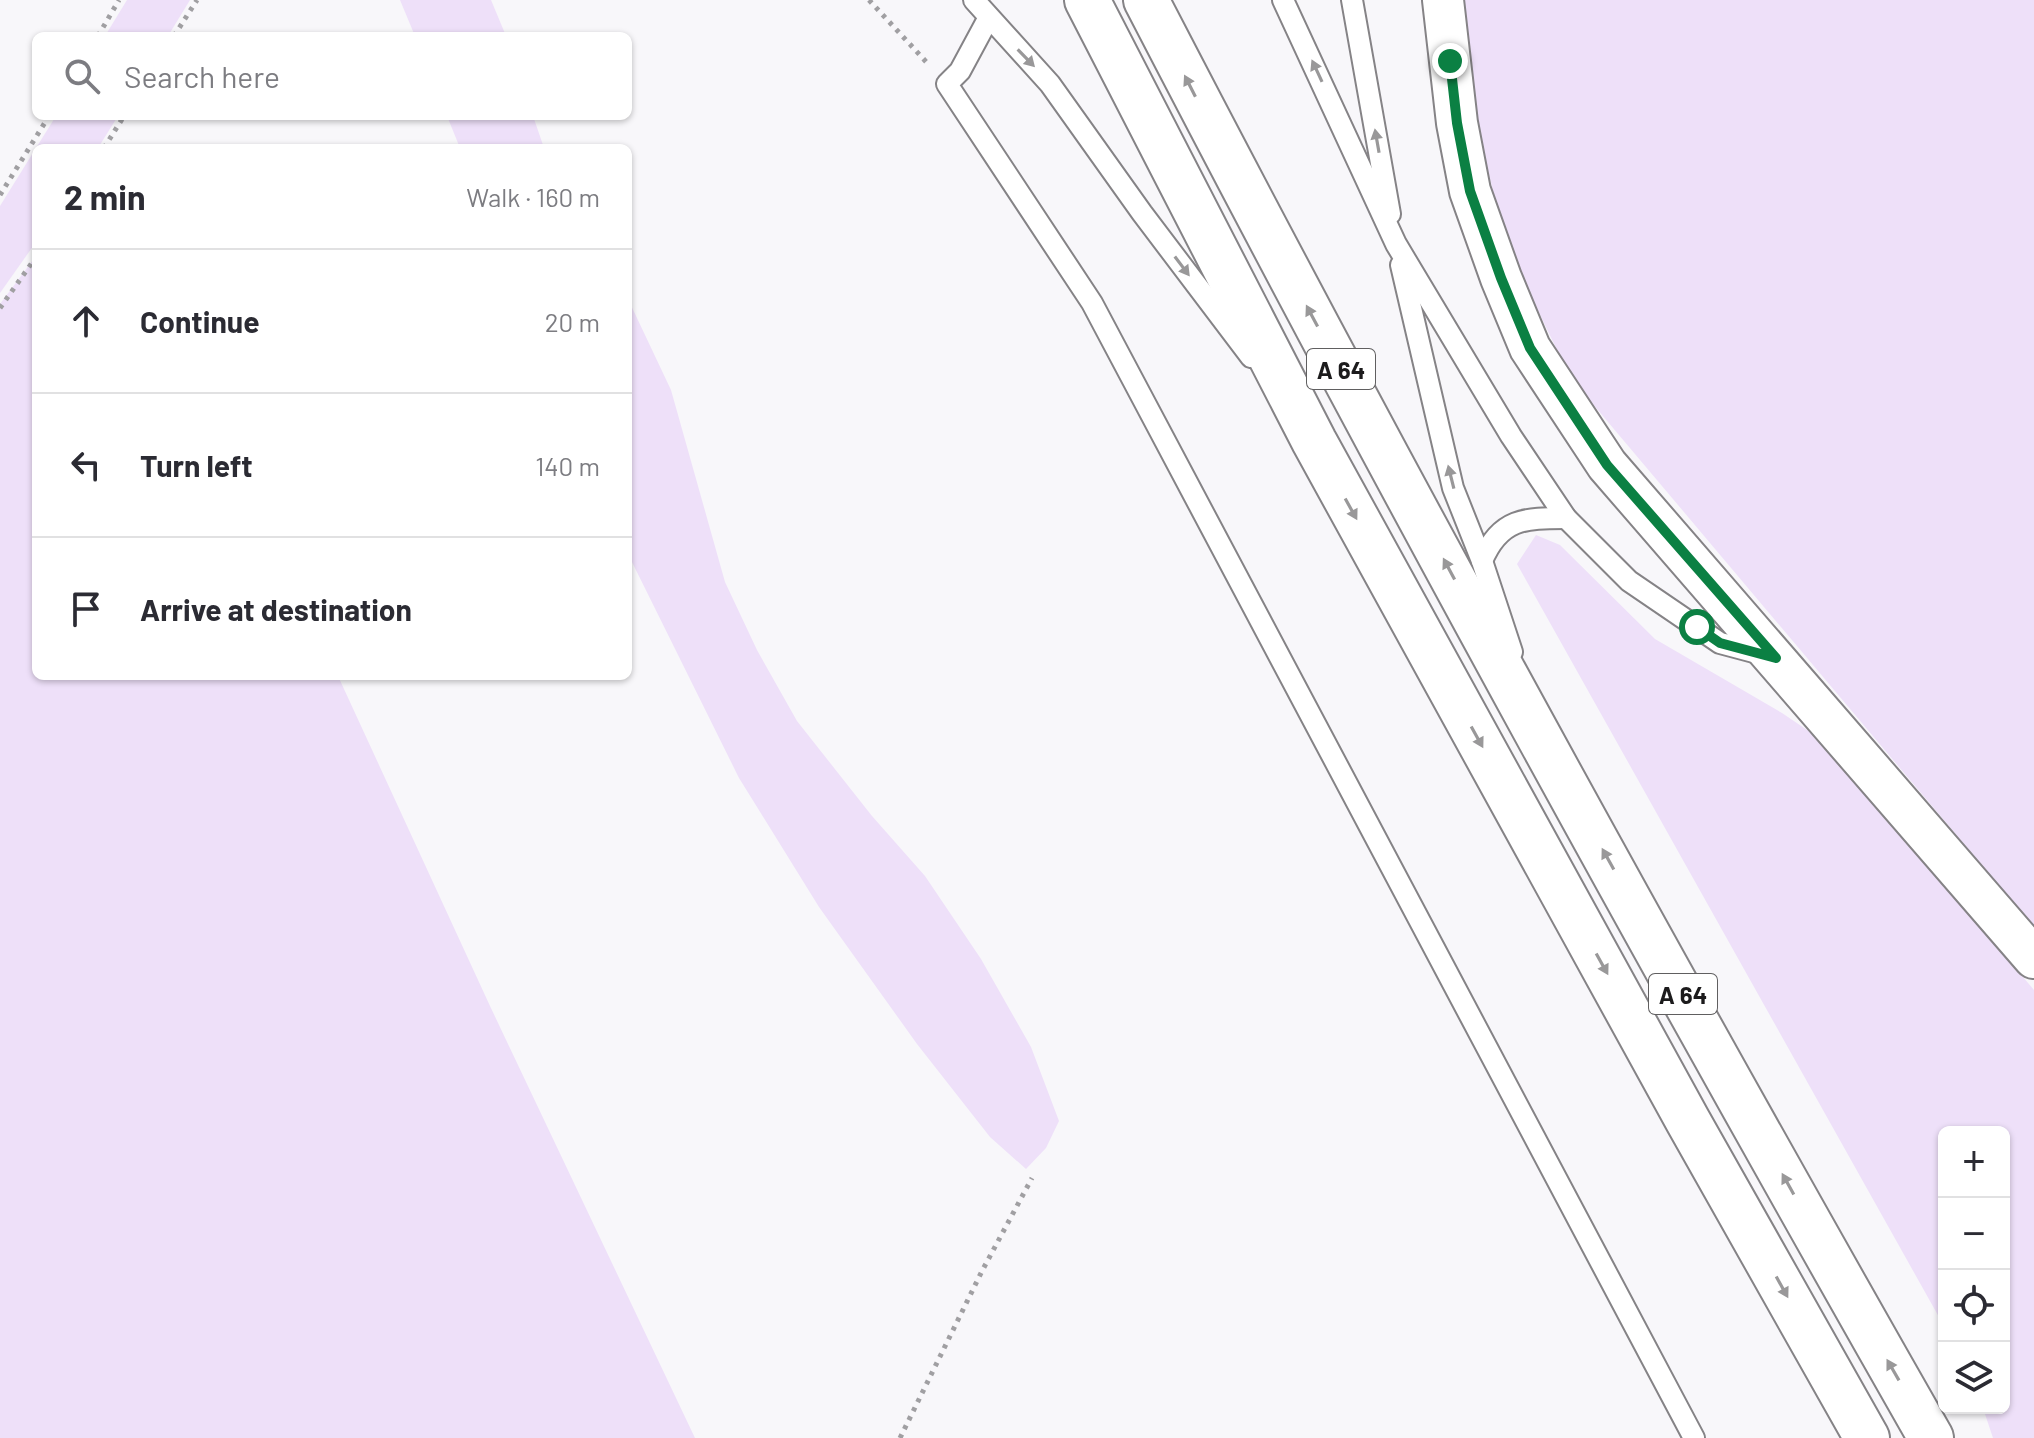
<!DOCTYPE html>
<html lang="en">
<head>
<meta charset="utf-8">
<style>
  :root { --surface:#fff; --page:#f7f7f7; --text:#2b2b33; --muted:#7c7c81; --line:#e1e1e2 }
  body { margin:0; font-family:Barlow,sans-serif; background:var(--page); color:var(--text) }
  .controls { position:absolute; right:24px; bottom:24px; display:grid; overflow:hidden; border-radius:12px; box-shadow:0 2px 6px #0004 }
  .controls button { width:72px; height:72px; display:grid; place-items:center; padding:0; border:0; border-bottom:2px solid var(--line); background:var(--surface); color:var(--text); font:40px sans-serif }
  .stop { position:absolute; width:24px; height:24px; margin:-18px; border:6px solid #0b8043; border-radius:50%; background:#fff }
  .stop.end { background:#0b8043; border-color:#fff; box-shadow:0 2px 8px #0008 }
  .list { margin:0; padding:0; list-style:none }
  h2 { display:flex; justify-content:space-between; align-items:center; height:104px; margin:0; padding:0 32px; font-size:34px }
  h2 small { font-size:26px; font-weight:400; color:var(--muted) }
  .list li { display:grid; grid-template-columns:52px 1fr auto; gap:24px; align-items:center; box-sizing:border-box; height:144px; padding:0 32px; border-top:2px solid var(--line) }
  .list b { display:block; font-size:30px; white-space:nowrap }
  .list em { font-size:26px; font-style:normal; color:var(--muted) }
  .icon { flex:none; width:44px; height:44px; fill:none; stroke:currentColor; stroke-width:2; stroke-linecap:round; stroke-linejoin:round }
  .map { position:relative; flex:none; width:2034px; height:1438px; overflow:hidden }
  .search { position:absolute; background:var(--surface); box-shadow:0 2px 6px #0004; left:32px; top:32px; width:600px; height:88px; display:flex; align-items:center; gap:20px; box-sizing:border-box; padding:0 28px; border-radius:12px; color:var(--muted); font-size:30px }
  .panel { position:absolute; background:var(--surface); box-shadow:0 2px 6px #0004; left:32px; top:144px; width:600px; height:536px; border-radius:12px }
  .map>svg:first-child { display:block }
  .green { fill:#eee0f9 }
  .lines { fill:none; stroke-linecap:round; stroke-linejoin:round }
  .service-casing { stroke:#858386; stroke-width:24 }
  .minor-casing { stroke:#858386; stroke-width:44 }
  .motorway-casing { stroke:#858386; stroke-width:48 }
  .path { stroke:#a09fa2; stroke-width:5; stroke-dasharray:4 6; stroke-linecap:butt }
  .service { stroke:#fff; stroke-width:20 }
  .minor { stroke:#fff; stroke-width:40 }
  .motorway { stroke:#fff; stroke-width:44 }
  .oneway { fill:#999899 }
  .route { stroke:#0b8043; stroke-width:10 }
  .labels { text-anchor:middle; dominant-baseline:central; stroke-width:6; stroke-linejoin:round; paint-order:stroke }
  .shield { fill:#fff; stroke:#605f60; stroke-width:2 }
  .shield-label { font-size:24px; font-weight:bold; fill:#1c1b1c }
</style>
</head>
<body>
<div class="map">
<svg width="2034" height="1438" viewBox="0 0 2034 1438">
  <rect width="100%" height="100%" fill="#f8f7fa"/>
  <!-- green -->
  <g class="green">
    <path d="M127 0H190L168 36H105Z"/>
    <path d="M400 0H491L506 36H415Z"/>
    <path d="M1461 0H2034V927L1570 377C1545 324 1515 269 1499 213 1479 144 1469 71 1461 0Z"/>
    <path d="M56 116H118L98 148H36Z"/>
    <path d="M447 116H533L544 148H460Z"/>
    <path d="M36 148V242L0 293V206Z"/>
    <path d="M36 256V676H338L490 1006 695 1438H0V304Z"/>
    <path d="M628 299 671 390 725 582 757 650 797 721 872 816 925 876 981 959 1031 1047 1059 1121 1046 1148 1026 1169 990 1137 917 1044 819 907 739 778 628 554Z"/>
    <path d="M1536 535 1560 545 1655 639 1782 713 1825 742 2034 990V1438H1993L1983 1408H2004V1132H1944V1326L1517 564Z"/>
  </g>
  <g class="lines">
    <!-- service casing -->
    <g class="service-casing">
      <g id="service">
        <path d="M974 0 1050 84 1142 213 1251 357"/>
        <path d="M1283 0 1396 244 1511 436 1566 518 1629 581 1720 643 1765 655"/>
        <path d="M1352 0 1390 214"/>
        <path d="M988 19 960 71 947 84 1092 303 1694 1438"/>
        <path d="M1401 265 1453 488 1482 561 1512 652"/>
        <path d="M1482 561C1500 518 1525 518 1566 518"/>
      </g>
    </g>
    <!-- minor casing -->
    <g class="minor-casing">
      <path id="minor" d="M1443 0 1457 123 1470 191 1501 278 1530 348 1607 465 2034 958"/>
    </g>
    <!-- motorway casing -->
    <g class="motorway-casing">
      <g id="motorway">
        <path d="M1087 0 1314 441 1688 1121 1867 1438"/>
        <path d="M1146 0C1397 485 1661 964 1931 1438"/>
      </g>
    </g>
    <!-- path -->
    <g class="path">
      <path d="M869 0 930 66"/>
      <path d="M98 36 119 0"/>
      <path d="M174 36 197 0"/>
      <path d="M104 148 124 116"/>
      <path d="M0 195 49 116"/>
      <path d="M0 308 36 257"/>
      <path d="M900 1438 982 1271 1032 1178"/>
    </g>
    <!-- service -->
    <use href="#service" class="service"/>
    <!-- minor -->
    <use href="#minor" class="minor"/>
    <!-- motorway -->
    <use href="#motorway" class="motorway"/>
  </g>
  <!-- one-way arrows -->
  <defs><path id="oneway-solid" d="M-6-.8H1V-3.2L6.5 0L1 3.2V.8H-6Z" transform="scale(2)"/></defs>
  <g class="oneway">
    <use href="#oneway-solid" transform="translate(1026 58) rotate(46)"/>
    <use href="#oneway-solid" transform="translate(1317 71) rotate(-115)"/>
    <use href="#oneway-solid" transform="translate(1190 86) rotate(-117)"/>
    <use href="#oneway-solid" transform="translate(1377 141) rotate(-100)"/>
    <use href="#oneway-solid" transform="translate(1182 266) rotate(53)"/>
    <use href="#oneway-solid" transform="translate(1312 316) rotate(-118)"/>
    <use href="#oneway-solid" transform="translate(1451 477) rotate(-104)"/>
    <use href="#oneway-solid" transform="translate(1351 509) rotate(61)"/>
    <use href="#oneway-solid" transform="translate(1449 569) rotate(-118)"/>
    <use href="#oneway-solid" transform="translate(1477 737) rotate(61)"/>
    <use href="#oneway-solid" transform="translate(1608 859) rotate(-119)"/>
    <use href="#oneway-solid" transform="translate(1602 964) rotate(61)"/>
    <use href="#oneway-solid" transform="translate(1788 1184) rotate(-119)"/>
    <use href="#oneway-solid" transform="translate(1782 1287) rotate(61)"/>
    <use href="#oneway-solid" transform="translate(1893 1370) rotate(-120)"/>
  </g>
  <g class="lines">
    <!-- route -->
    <path class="route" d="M1450 61 1457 123 1470 191 1501 278 1530 348 1607 465 1776 658 1720 643 1697 627"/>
  </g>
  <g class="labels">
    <!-- shield labels -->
    <g class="shield">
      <rect x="1307" y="349" width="68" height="40" rx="6"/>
      <rect x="1649" y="974" width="68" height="40" rx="6"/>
    </g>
    <g class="shield-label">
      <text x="1341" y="369">A 64</text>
      <text x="1683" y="994">A 64</text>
    </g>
  </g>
</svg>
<div class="controls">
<button>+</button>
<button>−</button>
<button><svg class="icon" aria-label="locate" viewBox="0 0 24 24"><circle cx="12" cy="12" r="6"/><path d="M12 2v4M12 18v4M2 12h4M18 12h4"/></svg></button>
<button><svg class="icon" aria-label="layers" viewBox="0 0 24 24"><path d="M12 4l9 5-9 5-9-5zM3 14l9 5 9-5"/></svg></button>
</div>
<div class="stop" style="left:1697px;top:627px"></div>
<div class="stop end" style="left:1450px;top:61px"></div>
<div class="search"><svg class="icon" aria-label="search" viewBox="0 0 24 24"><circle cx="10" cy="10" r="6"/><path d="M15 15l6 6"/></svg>Search here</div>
<section class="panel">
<h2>2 min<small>Walk · 160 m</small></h2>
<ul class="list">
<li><svg class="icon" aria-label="ahead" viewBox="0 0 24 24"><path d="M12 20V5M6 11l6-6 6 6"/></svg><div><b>Continue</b></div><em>20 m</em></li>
<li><svg class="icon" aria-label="left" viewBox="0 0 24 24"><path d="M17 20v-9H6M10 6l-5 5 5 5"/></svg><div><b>Turn left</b></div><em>140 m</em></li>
<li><svg class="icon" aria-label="arrive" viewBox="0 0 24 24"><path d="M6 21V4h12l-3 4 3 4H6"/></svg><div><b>Arrive at destination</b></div></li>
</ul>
</section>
</div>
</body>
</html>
